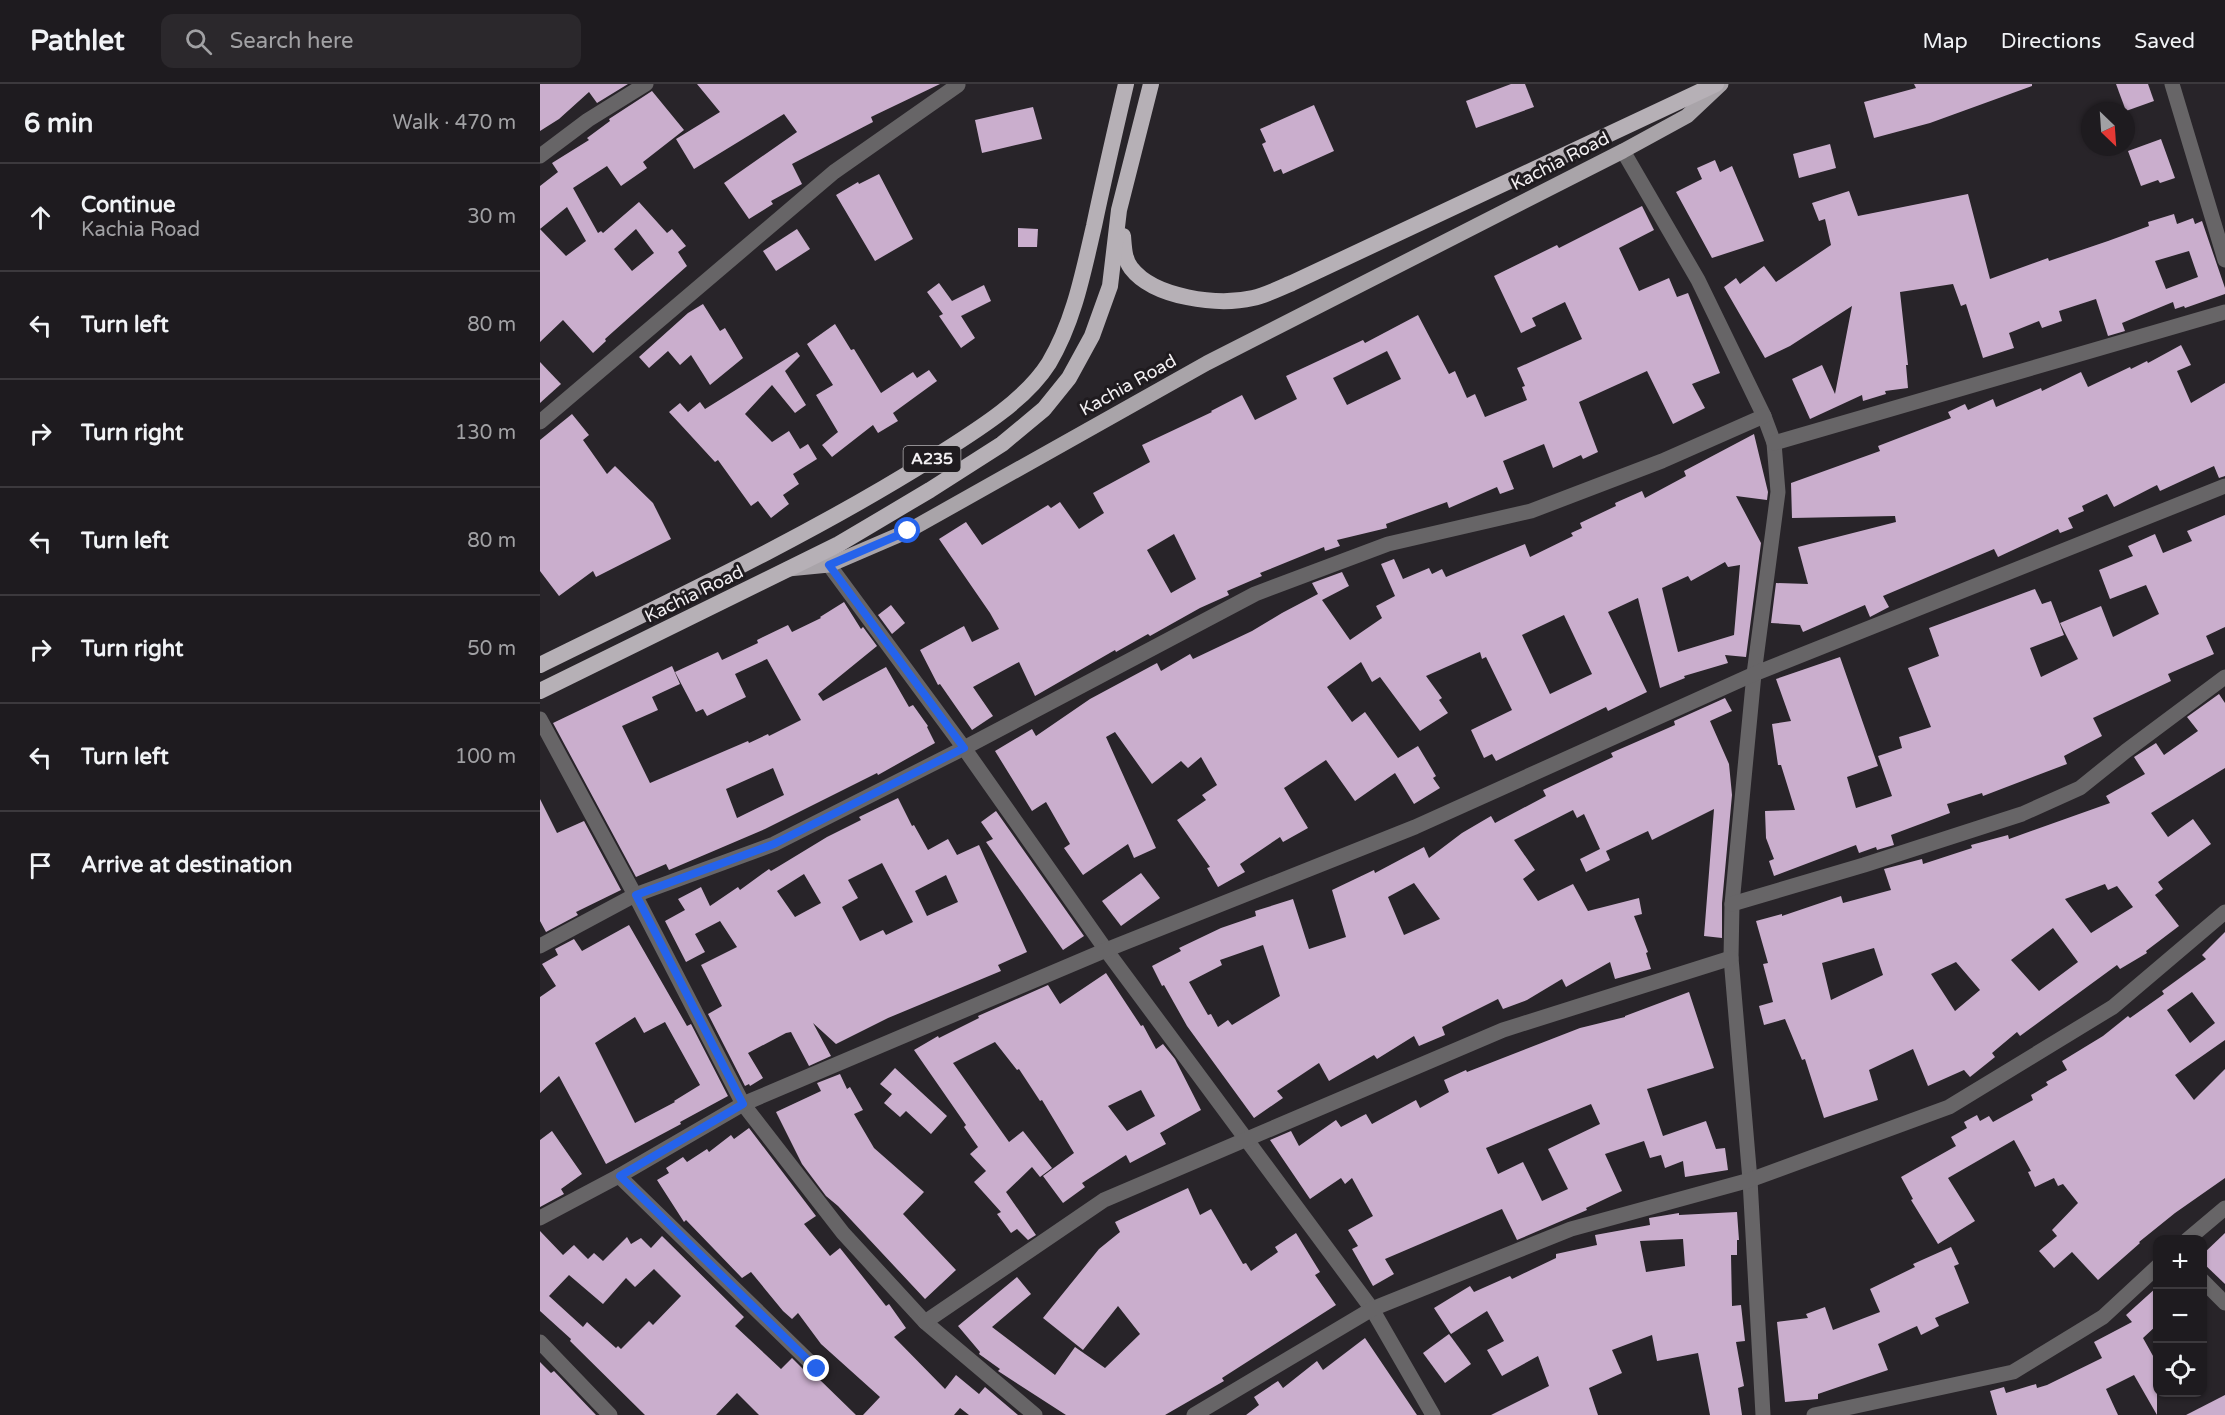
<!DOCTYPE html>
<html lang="en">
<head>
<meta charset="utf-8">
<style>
  :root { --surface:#1e1b1f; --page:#2b282c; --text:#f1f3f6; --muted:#a1a1a4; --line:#3c393d }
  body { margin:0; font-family:"Varela Round",sans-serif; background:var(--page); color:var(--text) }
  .controls { position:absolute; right:18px; bottom:18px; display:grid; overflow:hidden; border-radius:12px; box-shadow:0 2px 4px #0004 }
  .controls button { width:54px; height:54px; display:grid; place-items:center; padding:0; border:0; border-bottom:2px solid var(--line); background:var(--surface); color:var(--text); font:30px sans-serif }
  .compass { position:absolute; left:1541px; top:18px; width:54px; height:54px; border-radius:50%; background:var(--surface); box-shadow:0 2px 4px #0004; rotate:155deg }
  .stop { position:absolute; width:18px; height:18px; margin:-14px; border:4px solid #2563eb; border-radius:50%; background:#fff }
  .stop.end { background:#2563eb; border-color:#fff; box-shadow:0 2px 6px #0008 }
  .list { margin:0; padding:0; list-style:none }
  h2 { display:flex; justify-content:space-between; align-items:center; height:78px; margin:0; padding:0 24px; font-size:26px }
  h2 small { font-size:20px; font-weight:400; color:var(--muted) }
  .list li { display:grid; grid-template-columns:39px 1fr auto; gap:18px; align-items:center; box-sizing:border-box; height:108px; padding:0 24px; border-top:2px solid var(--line) }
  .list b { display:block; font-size:22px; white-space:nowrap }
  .list p { margin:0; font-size:20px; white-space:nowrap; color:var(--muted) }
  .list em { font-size:20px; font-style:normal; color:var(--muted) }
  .icon { flex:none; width:33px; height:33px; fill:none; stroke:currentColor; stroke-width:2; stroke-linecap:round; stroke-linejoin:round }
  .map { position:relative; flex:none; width:1685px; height:1331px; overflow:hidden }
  header { display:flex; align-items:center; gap:36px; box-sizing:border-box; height:84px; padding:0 30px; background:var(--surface); border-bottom:2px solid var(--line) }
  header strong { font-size:28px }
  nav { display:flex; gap:33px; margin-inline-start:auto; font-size:21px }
  .search { width:420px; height:54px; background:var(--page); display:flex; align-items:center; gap:15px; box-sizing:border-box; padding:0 21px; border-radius:12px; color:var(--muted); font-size:22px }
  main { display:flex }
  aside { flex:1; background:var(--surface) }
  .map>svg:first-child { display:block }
  .building { fill:#caaecd; fill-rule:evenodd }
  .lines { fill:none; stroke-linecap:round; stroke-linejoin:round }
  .minor { stroke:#676567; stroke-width:15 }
  .primary { stroke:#a9a4a9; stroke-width:15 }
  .trunk { stroke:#b6b0b6; stroke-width:16 }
  .route { stroke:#2563eb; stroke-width:8 }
  .labels { text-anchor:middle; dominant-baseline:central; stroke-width:6; stroke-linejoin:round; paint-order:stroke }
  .shield { fill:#1f1b1f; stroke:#b3b0b3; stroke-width:1.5 }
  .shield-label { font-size:16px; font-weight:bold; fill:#f3f0f3 }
  .street-label { font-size:18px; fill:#f3f0f3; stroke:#1f1b1f }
</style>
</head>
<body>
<header>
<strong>Pathlet</strong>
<div class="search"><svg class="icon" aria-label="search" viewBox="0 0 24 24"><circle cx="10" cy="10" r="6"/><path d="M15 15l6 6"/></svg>Search here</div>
<nav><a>Map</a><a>Directions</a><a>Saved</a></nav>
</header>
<main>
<aside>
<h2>6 min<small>Walk · 470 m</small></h2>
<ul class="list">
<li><svg class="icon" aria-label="ahead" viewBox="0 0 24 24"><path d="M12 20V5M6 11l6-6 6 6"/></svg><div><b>Continue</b><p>Kachia Road</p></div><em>30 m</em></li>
<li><svg class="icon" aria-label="left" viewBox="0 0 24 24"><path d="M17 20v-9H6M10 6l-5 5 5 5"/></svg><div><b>Turn left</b></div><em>80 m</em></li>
<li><svg class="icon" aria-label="right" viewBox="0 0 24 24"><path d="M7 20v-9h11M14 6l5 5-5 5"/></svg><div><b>Turn right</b></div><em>130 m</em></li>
<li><svg class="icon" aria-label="left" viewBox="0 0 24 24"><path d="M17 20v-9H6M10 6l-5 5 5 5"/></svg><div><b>Turn left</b></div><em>80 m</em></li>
<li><svg class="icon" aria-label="right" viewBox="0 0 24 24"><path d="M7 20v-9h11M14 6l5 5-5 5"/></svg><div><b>Turn right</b></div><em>50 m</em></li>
<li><svg class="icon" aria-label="left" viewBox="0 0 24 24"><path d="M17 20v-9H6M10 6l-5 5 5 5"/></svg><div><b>Turn left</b></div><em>100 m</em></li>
<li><svg class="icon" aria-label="arrive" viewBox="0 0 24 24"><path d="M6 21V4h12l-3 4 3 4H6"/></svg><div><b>Arrive at destination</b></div></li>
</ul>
</aside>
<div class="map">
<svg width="1685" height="1331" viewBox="0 0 1685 1331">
  <rect width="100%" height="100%" fill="#282429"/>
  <!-- building -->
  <g class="building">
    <path d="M0 0H88L57 19 49 8 19 35 0 47Z"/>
    <path d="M157 0H400L331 33 333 38 252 80 262 100 231 117 233 120 209 135 184 99 257 48 244 30 154 85 136 55 180 28Z"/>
    <path d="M971 0H985L994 23 936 44 926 17Z"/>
    <path d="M1374 0H1492V2L1390 39 1334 54 1324 18 1376 4Z"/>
    <path d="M1576 0H1608L1614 17 1586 27Z"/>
    <path d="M112 7 144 46 103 78 107 84 81 102 67 82 33 104 58 149 61 147 63 149 99 118 127 149 132 145 146 162 138 168 147 182 65 255 66 257 53 269 23 236 0 258V102L18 88 12 79 49 56 47 54 70 37 69 35ZM27 123 46 157 26 172 0 145ZM96 145 114 169 92 187 74 165Z"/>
    <path d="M774 21 794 67 743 90 741 85 734 88 722 60 726 58 720 45Z"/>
    <path d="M493 23 502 55 442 69 435 36Z"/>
    <path d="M1621 55 1635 94 1620 99 1618 96 1601 102 1588 67Z"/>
    <path d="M1290 60 1296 84 1259 94 1253 70Z"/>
    <path d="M1175 76 1180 88 1192 82 1224 157 1172 174 1136 108 1162 95 1157 84Z"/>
    <path d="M339 90 373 155 335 177 296 111 318 98 319 100Z"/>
    <path d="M1309 107 1318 132 1428 110 1450 195 1508 174 1509 177 1568 157 1609 142 1608 138 1634 130 1637 140 1653 134 1655 140 1662 137 1685 204V210L1645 224 1644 222 1635 225 1633 218 1582 239 1585 247 1568 252 1556 215 1519 227 1522 237 1502 244 1499 237 1469 249 1474 264 1443 274 1426 220 1421 222 1413 200 1360 208 1368 281H1366L1368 304 1345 307 1346 310 1323 317 1322 311 1270 335 1252 295 1282 281 1295 310 1312 222 1250 262 1225 274 1184 203 1196 194 1200 200 1224 182 1236 198 1291 161 1285 135 1279 137 1272 119ZM1649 167 1658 193 1626 205 1615 177Z"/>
    <path d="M1102 122 1114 146 1079 164 1099 207 1129 194 1137 213 1148 209 1180 289 1152 300 1165 324 1133 340 1107 287 1039 318 1058 368 1043 375 1041 371 1013 384 1004 360 963 377 974 405 960 410 957 403 909 424 907 418 846 440 847 444 797 456 800 462 785 467 784 463 720 489 722 492 687 507 689 511 660 524 610 552 608 550 576 568 575 566 495 612 479 578 433 603 453 632 432 646 400 600 398 601 380 566 424 542 432 558 459 545 450 529 399 455 426 438 442 461 508 421 511 424 520 418 539 445 564 429 553 409 610 378 602 361 672 328 671 327 702 311 715 336 757 315 746 292 823 256 825 259 878 231 909 290 915 287 927 314 935 310 945 333 987 316 982 303 985 302 977 284 1042 255 1025 218 992 234 996 242 981 249 954 192 1017 161 1019 164ZM847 267 861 295 807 321 793 294ZM634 450 656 495 631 509 607 466Z"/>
    <path d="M478 144 498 145 497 163H478Z"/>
    <path d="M257 145 270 165 236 187 223 167Z"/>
    <path d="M399 199 412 217 444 201 451 217 421 232 435 254 421 264 399 232 403 230 387 208Z"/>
    <path d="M163 220 180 247 185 244 203 274 170 301 151 271 140 281 128 267 109 284 99 273 148 229Z"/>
    <path d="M295 240 311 266 314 265 341 309 373 288 377 294 389 286 397 297 353 329 358 337 338 349 333 341 292 373 282 361 298 348 276 311 293 301 267 260Z"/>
    <path d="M1641 261 1651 281 1637 287 1651 319 1685 299V392L1679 394 1674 382 1620 407 1617 401 1574 423 1567 410 1542 422 1544 427 1528 434 1533 444 1520 449 1518 445 1458 473 1454 465 1343 512 1349 523 1330 533 1325 521 1263 548 1260 541 1231 539 1236 499 1268 500 1258 463 1356 438 1355 432 1252 434 1251 399 1340 367 1338 362 1411 334 1408 328 1425 320 1428 326 1453 315 1456 323 1501 304 1502 307 1541 288 1548 303 1590 283 1591 285 1607 277 1608 279Z"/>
    <path d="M257 268 260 272 245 287 266 321 255 329 232 301 205 330 232 358 249 347 260 365 268 360 277 375 253 390 259 400 243 411 249 420 231 434 218 417 211 422 178 376 175 378 129 328 140 319 148 328 160 318 165 325Z"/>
    <path d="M0 278 21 300 0 319Z"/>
    <path d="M32 330 49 351 43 356 67 390 75 382 113 419 131 455 56 493 53 487 19 512 0 487V356Z"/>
    <path d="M1214 350 1228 408 1227 416 1196 412 1221 459 1206 573 1185 571 1188 579 1144 592 1145 594 1120 604 1098 514 1068 528 1107 608 1068 627 1066 623 956 677 952 670 944 674 931 646 972 626 946 573 942 575 940 568 886 592 902 614 899 616 908 629 880 647 840 593 832 598 821 578 787 603 812 638 825 628 858 674 878 662 896 692 893 694 900 704 874 720 855 689 815 717 786 676 744 704 768 744 743 758 740 753 700 780 705 788 678 803 667 784 670 783 637 736 666 716 662 711 677 701 661 673 648 684 641 677 612 700 575 648 566 653 616 764 594 774 588 760 543 791 524 764 530 760 506 718 492 727 455 667 492 645 496 652 550 615 617 579 621 587 650 570 653 575 712 547 742 529 778 510 772 499 802 488 809 502 782 516 810 556 842 534 836 522 855 512 841 480 854 475 863 495 889 484 892 490 902 485 906 493 985 460 990 473 1033 452 1031 449 1042 444 1040 439 1076 422 1075 419 1102 407 1105 414 1146 392 1144 387ZM1185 478 1188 483 1200 481 1194 551 1138 568 1122 504 1148 492 1151 497ZM1024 531 1052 590 1010 610 982 551Z"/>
    <path d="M1685 431V543L1666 552 1674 570 1628 590 1631 597 1553 634 1562 652 1524 672 1527 680 1443 712 1442 709 1407 720 1410 729 1351 751 1354 761 1337 766 1336 763 1319 769 1316 761 1234 792 1229 777 1234 775 1226 754 1225 727 1255 726 1241 681H1238L1232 640 1251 637 1236 595 1300 573 1338 682 1307 693 1316 724 1352 712 1338 672 1362 664 1359 653 1391 643 1368 584 1399 572 1389 544 1495 505 1502 520 1511 517 1524 551 1490 564 1501 593 1538 575 1520 539 1561 522 1573 553 1619 530 1606 501 1570 515 1559 486 1593 472 1588 462 1615 450 1623 469 1652 457 1647 447Z"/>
    <path d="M304 518 321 545 323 543 337 562 278 610 283 617 346 583 369 623 373 621 388 642 387 643 395 659 338 691 337 689 225 745 129 786 126 780 96 793 13 639 132 582 140 600 112 613 118 626 82 642 110 699 208 657 209 659 228 650 229 652 261 636 227 575 195 590 206 613 167 632 163 625 156 628 135 588 178 568 182 576 218 559 217 556 248 541 252 548 281 534 280 533ZM233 684 244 711 197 734 186 705Z"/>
    <path d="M351 521 365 539 352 550 338 531Z"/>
    <path d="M1679 610 1685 619V684L1611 729 1628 753 1653 735 1671 760 1618 798 1623 805 1615 811 1639 842 1606 867 1607 869 1580 885 1577 881 1480 952 1477 948 1452 969 1455 973 1430 993 1424 986 1388 1002 1373 965 1329 986 1338 1016 1284 1034 1265 975 1262 976 1245 935 1224 941 1219 922 1233 918 1223 880 1228 879 1216 837 1242 830V832L1301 812 1303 819 1351 806 1344 785 1382 775 1383 780 1432 764 1431 761 1468 751 1469 755 1570 719 1566 712 1605 690 1594 673 1616 659 1624 671 1658 647 1647 633ZM1565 800 1568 806 1577 802 1593 823 1551 849 1525 815ZM1513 844 1538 878 1499 907 1471 876ZM1334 864 1343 891 1291 916 1282 879ZM1416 878 1440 906 1415 927 1391 890Z"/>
    <path d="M1185 614 1192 627 1170 637 1189 680 1192 711 1182 819V854L1164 852 1174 725 1112 756 1108 747 1066 767 1070 776 1046 788 1040 775 1060 765 1044 730 1037 734 1033 726 974 756 995 786 983 795 998 817 1033 800 1048 827 1099 814 1102 830 1094 832 1108 868 1106 869 1111 885 1075 895 1070 878 1026 903 1022 895 987 916 963 925 958 915 902 943 905 951 879 962 874 952 837 975 834 971 789 997 779 979 737 1007 743 1014 714 1034 647 942 624 901 622 902 612 882 641 867 639 864 681 844 716 832 715 827 753 815 769 865 806 853 792 806 834 786 835 789 884 763 889 774 922 749 951 732 955 739 1006 712 1003 706 1073 673 1071 669 1135 641 1134 637ZM874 799 900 835 864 851 848 813ZM723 861 740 912 692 941 688 936 678 943 671 930 668 931 649 898 682 881 680 876Z"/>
    <path d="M358 714 372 742 374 741 388 766 408 755 417 771 439 761 487 868 458 881 461 887 348 934 296 960 273 939 291 972 269 982 251 948 246 949 208 969 223 994 210 1002 209 1000 205 1002 168 930 182 922 161 881 197 863 180 837 155 850 165 868 146 878 125 837 145 826 138 815 161 803 170 822 198 803 200 806 229 785 231 787 287 753 321 736 319 733ZM342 779 373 838 346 851 343 846 320 857 302 823 318 814 308 796ZM264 790 281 819 255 833 237 807ZM406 791 418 818 387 832 375 807Z"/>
    <path d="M0 715 17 749 44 737 81 806 36 828 38 831 6 848 0 837Z"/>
    <path d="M456 727 544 852 523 866 446 758 453 755 441 738Z"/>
    <path d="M601 789 620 814 581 842 562 817Z"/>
    <path d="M89 841 147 942 151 940 188 1012 140 1038 141 1040 66 1080 19 992 0 1009V913L16 902 2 880 18 871 15 865 34 855 42 867ZM95 933 104 949 125 938 160 1001 134 1017 135 1018 95 1039 55 959Z"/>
    <path d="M1685 848V956L1635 991 1654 1016 1685 985V1094L1635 1129 1599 1158 1600 1159 1558 1196 1532 1168 1514 1184 1499 1167 1517 1152 1512 1146 1538 1119 1523 1100 1518 1102 1514 1094 1495 1103 1488 1088 1491 1087 1474 1056 1408 1094 1435 1137 1398 1160 1371 1116 1373 1115 1361 1093 1416 1062 1411 1053 1427 1044 1424 1038 1437 1031 1440 1037 1449 1032 1453 1038 1493 1016 1491 1011 1508 1001 1506 998 1527 986 1522 977 1563 952 1588 932 1590 934 1624 910 1622 907 1666 875 1662 871ZM1652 908 1675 939 1650 959 1627 926Z"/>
    <path d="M566 889 601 942 603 941 616 965 623 960 635 975 661 1026 620 1049 626 1060 590 1079 586 1071 542 1099 545 1103 523 1119 503 1092 534 1069 502 1016 500 1017 479 985 477 986 455 958 413 979 469 1058 483 1047 512 1084 500 1093 492 1083 466 1108 496 1151 488 1156 477 1145 471 1149 457 1130 461 1128 434 1098 446 1087 430 1070 438 1063 424 1043 426 1041 374 966 398 952 399 954 439 934 438 932 508 901 520 920ZM601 1006 615 1032 587 1047 568 1022Z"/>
    <path d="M1149 908 1174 984 1107 1005 1123 1052 1166 1037 1176 1065 1185 1064 1188 1086 1145 1093 1143 1077 1125 1084 1121 1071 1110 1074 1104 1057 1065 1070 1082 1107 1046 1124 1047 1126 977 1156 962 1125 845 1175 854 1190 833 1202 812 1165 818 1162 808 1146 833 1132 812 1094 805 1100 801 1094 770 1115 730 1056 751 1047 759 1062 796 1036 801 1043 826 1030 832 1040 876 1016 880 1024 909 1008 904 996 926 986 927 988 1040 944 1085 933V932ZM1051 1020 1060 1040 1008 1065 1028 1105 1002 1117 983 1078 958 1090 946 1064Z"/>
    <path d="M355 984 407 1032 391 1050 366 1027 360 1033 344 1019 352 1010 340 1000Z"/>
    <path d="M300 990 307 1005 310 1003 323 1026 314 1030 334 1064 384 1108 363 1130 416 1186 385 1215 298 1122 286 1112 262 1080 236 1028 281 1007 277 999Z"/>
    <path d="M209 1044 276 1132 264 1140 290 1172 300 1164 346 1222 349 1220 366 1244 354 1253 405 1305 416 1291 439 1310 445 1303 478 1331H429L420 1324 414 1331H323L340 1313 281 1260 258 1229 252 1235 243 1227 211 1188 202 1194 146 1136 144 1138 117 1096 129 1089 126 1084 143 1073 147 1078 167 1065 169 1068 191 1051 194 1055Z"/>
    <path d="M12 1047 42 1090 21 1105 24 1110 0 1123V1056Z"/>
    <path d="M648 1104 660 1131 671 1125 703 1180 706 1179 711 1187 738 1168 735 1163 756 1149 780 1188 775 1191 796 1221 682 1294 684 1297 625 1331H526L458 1287 460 1285 439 1270 440 1268 418 1242 477 1193 491 1210 452 1243 515 1291 535 1263 565 1284 600 1250 578 1222 543 1266 503 1234 559 1165 580 1148 575 1138Z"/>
    <path d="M1197 1128 1199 1156H1197V1171H1191L1192 1222 1201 1221 1205 1257 1196 1258 1204 1302 1198 1304 1202 1331H1170L1158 1269 1117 1277 1112 1251 1072 1266 1082 1289 1049 1304 1058 1331H951L1009 1302 998 1272 962 1292 947 1266 964 1257 947 1227 911 1250 894 1224 930 1202 934 1208 970 1192 972 1195 1016 1174V1170L1057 1161 1055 1151 1110 1141 1109 1134 1139 1129V1131ZM1143 1155 1145 1182 1106 1188 1100 1157Z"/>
    <path d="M0 1147 23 1171 34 1161 48 1175 54 1169 63 1177 87 1153 91 1160 101 1154 111 1164 122 1152 204 1233 195 1242 241 1285 252 1274 270 1292 278 1294 316 1331H219L197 1309 176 1331H105L30 1257 31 1255 0 1227ZM114 1185 141 1212 113 1241 109 1237 81 1265 78 1262 76 1264 47 1238 43 1243 9 1212 29 1191 63 1220 86 1194 95 1203Z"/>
    <path d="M1685 1149V1200L1662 1178V1171Z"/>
    <path d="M1411 1163 1419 1180 1414 1182 1429 1219 1395 1234 1399 1242 1381 1251 1377 1242 1338 1260 1348 1286 1278 1310V1315L1245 1318 1237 1238 1268 1234 1266 1230 1285 1223 1293 1246 1340 1228 1330 1205 1375 1183 1373 1180Z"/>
    <path d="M1617 1203V1241L1603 1254 1617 1279V1331L1594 1291 1566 1305 1578 1331H1457L1450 1307 1464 1303 1466 1309 1496 1300 1497 1304 1507 1301 1562 1274 1554 1258 1592 1238 1586 1231Z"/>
    <path d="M909 1250 931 1280 905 1299 883 1269Z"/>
    <path d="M825 1254 877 1331H706L719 1321 714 1313 738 1297 743 1304 777 1277 783 1286Z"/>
    <path d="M0 1278 11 1289 14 1287 56 1331H0Z"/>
    <path d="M1685 1311V1331H1646Z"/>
  </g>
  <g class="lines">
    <!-- minor -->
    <g class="minor">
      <path d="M1632 0 1685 176"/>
      <path d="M1083 67 1158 196 1224 332 1234 359 1238 408 1214 590 1192 820 1191 874 1210 1096 1223 1331"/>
      <path d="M0 72 48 36 106 0"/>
      <path d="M0 338 294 88 418 1"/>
      <path d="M1234 359 1685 228"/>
      <path d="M289 481 424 664 566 866 832 1225 893 1331"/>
      <path d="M0 635 95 811 203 1020 303 1149 385 1238 495 1331"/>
      <path d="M1192 820 1324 781 1482 730 1540 704 1586 667 1685 593"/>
      <path d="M0 862 95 811 234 760 424 664 715 510 848 460 991 427 1122 377 1224 332"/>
      <path d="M79 1092 277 1285"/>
      <path d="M0 1134 79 1092 203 1020 566 866 875 743 1214 590 1685 402"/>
      <path d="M1647 1156 1685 1124"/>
      <path d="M1662 1196 1685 1219"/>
      <path d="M385 1238 564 1116 963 946 1191 874"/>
      <path d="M0 1258 70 1331"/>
      <path d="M654 1331 832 1225 1031 1145 1210 1096 1409 1023 1573 923 1685 828"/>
      <path d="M1274 1331 1473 1288 1563 1233 1618 1182"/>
    </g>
    <!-- primary -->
    <path class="primary" d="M248 485 289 481 368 447 667 279 1083 67 1147 32 1181 0"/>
    <!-- trunk -->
    <g class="trunk">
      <path d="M583 152C584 163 584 175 591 184 614 214 678 222 713 214 726 211 740 204 752 199L1176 0"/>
      <path d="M0 581C132 516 265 454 390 376 429 351 484 319 509 279 534 237 543 189 554 142 564 94 575 47 586 0"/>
      <path d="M0 607 299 460 390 406 462 360 504 325 529 294 552 252 570 202 579 126 611 0"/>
    </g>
  </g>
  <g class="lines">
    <!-- route -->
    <path class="route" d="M277 1285 80 1092 203 1020 96 811 234 760 424 664 289 481 368 447"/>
  </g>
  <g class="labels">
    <!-- shield labels -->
    <rect class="shield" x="363.5" y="362" width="57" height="26" rx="4.5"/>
    <g class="shield-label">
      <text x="392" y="375">A235</text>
    </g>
    <!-- street labels -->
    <g class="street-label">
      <text transform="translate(1020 77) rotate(-27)">Kachia Road</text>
      <text transform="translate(588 301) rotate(-29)">Kachia Road</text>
      <text transform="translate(154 510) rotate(-26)">Kachia Road</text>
    </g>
  </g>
</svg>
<div class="controls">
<button>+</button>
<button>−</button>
<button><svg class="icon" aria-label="locate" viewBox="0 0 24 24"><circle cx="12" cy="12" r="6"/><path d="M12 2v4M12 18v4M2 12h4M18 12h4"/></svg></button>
</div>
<svg class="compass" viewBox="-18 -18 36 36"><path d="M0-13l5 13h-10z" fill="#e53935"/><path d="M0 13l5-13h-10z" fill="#a1a1a4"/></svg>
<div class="stop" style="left:368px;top:447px"></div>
<div class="stop end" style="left:277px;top:1285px"></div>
</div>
</main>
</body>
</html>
